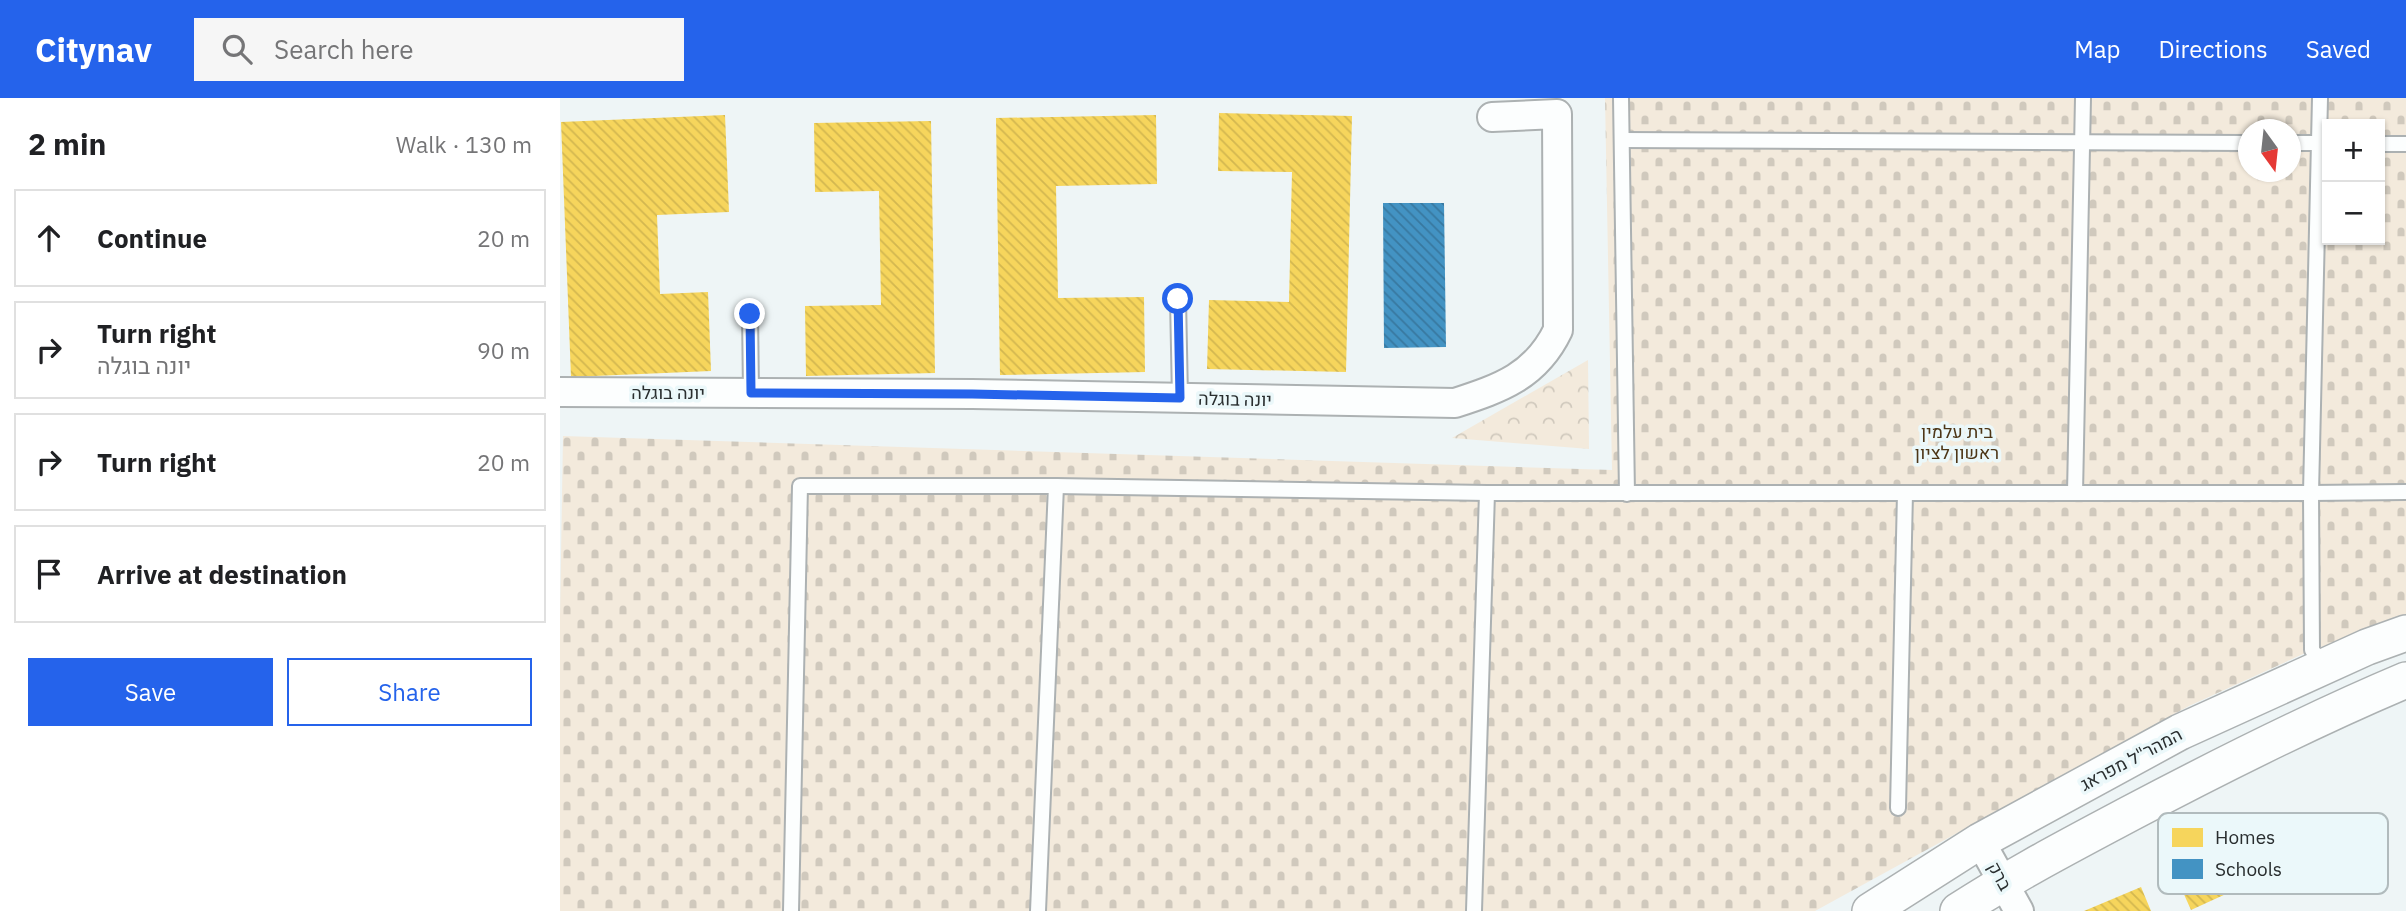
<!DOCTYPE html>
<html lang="en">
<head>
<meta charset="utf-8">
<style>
  :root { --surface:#fff; --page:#f6f6f6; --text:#202124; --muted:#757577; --line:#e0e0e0; --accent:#2563eb }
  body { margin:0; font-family:"IBM Plex Sans",Heebo,sans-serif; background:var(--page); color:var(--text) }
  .controls { position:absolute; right:21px; top:21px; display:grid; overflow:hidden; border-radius:0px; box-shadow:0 2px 5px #0004 }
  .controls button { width:63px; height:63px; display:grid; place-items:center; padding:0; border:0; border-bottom:2px solid var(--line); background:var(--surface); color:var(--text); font:35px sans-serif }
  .compass { position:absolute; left:1678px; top:21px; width:63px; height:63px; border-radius:50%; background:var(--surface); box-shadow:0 2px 5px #0004; rotate:165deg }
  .stop { position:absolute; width:21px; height:21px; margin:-16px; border:5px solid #2563eb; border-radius:50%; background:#fff }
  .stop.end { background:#2563eb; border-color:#fff; box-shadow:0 2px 7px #0008 }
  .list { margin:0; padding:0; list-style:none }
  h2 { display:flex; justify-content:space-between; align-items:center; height:91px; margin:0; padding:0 28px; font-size:30px }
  h2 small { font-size:23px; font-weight:400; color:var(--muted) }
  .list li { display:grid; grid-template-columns:46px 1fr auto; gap:21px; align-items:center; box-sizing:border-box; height:98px; margin:0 14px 14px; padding:0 14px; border:2px solid var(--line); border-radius:0px }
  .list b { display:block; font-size:26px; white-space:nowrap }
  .list p { margin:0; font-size:23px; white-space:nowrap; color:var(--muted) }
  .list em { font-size:23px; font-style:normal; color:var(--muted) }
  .actions { display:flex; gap:14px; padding:21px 28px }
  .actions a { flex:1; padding:16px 0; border:2px solid var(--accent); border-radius:0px; text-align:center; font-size:24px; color:var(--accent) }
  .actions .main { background:var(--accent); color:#fff }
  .icon { flex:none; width:38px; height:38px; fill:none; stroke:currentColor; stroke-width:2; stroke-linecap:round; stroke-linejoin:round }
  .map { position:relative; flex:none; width:1846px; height:813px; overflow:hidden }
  header { display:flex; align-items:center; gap:42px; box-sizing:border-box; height:98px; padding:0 35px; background:var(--accent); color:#fff }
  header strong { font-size:33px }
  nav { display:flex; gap:38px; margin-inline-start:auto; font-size:24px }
  .search { width:490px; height:63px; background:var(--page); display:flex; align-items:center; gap:18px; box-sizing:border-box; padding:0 24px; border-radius:0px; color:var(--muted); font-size:26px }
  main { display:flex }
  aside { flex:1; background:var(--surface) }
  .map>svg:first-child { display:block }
  .cemetery { fill:url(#cemetery-stones); fill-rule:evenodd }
  .park { fill:url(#park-crowns) }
  .homes { fill:url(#homes-back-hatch) }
  .schools { fill:url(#schools-back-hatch) }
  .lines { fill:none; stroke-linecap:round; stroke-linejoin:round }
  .service-casing { stroke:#acb1b2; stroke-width:18 }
  .minor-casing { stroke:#acb1b2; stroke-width:32 }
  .tertiary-casing { stroke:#acb1b2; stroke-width:38 }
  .service { stroke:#fcfefe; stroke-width:14 }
  .minor { stroke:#fcfefe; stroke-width:28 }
  .tertiary { stroke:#fcfefe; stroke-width:35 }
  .route { stroke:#2563eb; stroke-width:9 }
  .labels { text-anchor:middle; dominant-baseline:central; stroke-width:7; stroke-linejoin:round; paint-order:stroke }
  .street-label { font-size:18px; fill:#292e2f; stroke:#ebf8fa }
  .park-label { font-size:18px; fill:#4d3617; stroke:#ebf8fa }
  .key { fill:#ebf8fa; stroke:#b1bbbd; stroke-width:2 }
  .key-label { font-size:19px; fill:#292e2f }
</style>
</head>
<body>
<header>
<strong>Citynav</strong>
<div class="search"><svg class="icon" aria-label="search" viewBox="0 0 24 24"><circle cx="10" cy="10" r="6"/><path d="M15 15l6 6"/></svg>Search here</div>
<nav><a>Map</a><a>Directions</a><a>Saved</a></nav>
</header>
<main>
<aside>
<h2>2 min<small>Walk · 130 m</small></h2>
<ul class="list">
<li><svg class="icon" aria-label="ahead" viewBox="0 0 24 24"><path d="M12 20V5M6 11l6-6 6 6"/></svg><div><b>Continue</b></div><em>20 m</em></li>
<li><svg class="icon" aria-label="right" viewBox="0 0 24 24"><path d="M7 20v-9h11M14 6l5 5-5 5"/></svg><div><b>Turn right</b><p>יונה בוגלה</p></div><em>90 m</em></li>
<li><svg class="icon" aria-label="right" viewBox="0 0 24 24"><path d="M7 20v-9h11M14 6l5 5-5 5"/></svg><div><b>Turn right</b></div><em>20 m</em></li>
<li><svg class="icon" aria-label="arrive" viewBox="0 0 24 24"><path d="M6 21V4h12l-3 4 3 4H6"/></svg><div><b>Arrive at destination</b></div></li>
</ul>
<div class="actions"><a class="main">Save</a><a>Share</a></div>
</aside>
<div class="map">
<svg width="1846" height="813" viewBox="0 0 1846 813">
  <defs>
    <pattern id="cemetery-stones" width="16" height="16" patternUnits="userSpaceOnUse" patternTransform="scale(1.75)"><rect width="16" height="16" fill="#f3eadc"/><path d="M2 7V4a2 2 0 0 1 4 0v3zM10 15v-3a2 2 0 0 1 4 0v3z" fill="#d0c9bd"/></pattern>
    <pattern id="park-crowns" width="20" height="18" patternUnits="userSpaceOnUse" patternTransform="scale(1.75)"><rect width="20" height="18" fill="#f3eadc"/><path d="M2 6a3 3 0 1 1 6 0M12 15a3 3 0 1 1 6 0" fill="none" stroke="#d0c9bd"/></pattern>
    <pattern id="homes-back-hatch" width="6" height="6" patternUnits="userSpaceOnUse" patternTransform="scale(1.75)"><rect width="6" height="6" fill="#f6d55c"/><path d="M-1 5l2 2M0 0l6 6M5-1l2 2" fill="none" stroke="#d3b750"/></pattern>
    <pattern id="schools-back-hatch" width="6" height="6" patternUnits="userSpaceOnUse" patternTransform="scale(1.75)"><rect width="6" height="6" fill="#4393c3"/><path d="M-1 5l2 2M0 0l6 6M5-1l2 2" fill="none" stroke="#38789f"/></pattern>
  </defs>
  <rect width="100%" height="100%" fill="#eef5f6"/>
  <!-- cemetery -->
  <path class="cemetery" d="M1045 0H1846V521L1752 552 1629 608 1255 813H0V518L3 338 1052 372ZM1767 26H1820V142H1767ZM1688 32H1730V74H1688Z"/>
  <!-- park -->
  <path class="park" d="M1028 262 1029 351 892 340Z"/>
  <!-- homes -->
  <g class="homes">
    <path d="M659 15 792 18 786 274 647 271 649 202 729 204 732 74 658 73Z"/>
    <path d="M165 17 169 114 97 117 100 196 148 194 151 273 11 279 1 24Z"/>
    <path d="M596 17 597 86 496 88 498 200 584 199 585 274 440 277 436 20Z"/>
    <path d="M371 23 375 275 246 278 245 208 321 207 319 93 255 94 254 25Z"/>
    <path d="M1663 753 1679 790 1631 812 1614 774Z"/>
    <path d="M1581 789 1591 813H1524Z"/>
  </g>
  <!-- schools -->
  <path class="schools" d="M823 105H884L886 249 824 250Z"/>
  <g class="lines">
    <!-- service casing -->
    <g class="service-casing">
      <g id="service">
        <path d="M1061 0 1067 396"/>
        <path d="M1760 0 1751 395 1846 394"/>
        <path d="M1062 42 1688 45"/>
        <path d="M1730 45H1767"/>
        <path d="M1820 46H1846"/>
        <path d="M618 201 620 300"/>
        <path d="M190 216 191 294"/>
        <path d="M496 388 927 395H1751L1752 552 1764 568"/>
        <path d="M1515 395 1523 0"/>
        <path d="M1338 710 1345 395"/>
        <path d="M231 813 240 388H496L478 813"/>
        <path d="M914 813 927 395"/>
      </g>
    </g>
    <!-- minor casing -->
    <g class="minor-casing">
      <g id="minor">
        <path d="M0 294 412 296 895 305C941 290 976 278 998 232L997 16 932 19"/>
        <path d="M1420 743 1459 813"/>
      </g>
    </g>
    <!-- tertiary casing -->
    <g class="tertiary-casing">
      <g id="tertiary">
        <path d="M1310 813 1420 743 1620 634 1807 549 1846 535"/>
        <path d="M1398 813C1453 777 1511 747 1569 716 1660 668 1751 622 1846 582"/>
      </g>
    </g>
    <!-- service -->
    <use href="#service" class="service"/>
    <!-- minor -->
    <use href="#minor" class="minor"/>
    <!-- tertiary -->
    <use href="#tertiary" class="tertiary"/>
  </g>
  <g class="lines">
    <!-- route -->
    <path class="route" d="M190 216 191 295 412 296 620 300 618 201"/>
  </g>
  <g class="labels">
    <!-- street labels -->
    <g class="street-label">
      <text x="108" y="294">יונה בוגלה</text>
      <text transform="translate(675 301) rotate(1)">יונה בוגלה</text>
      <text transform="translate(1571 661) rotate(-28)">המהר"ל מפראג</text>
      <text transform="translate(1440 778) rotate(61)">ברק</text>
    </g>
    <!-- park labels -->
    <g class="park-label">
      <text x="1397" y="333">בית עלמין<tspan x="1397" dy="21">ראשון לציון</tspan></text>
    </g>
  </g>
  <!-- legend -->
  <rect x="1598" y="715" width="230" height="81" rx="10" class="key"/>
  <rect x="1612" y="730" width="31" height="19" fill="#f6d55c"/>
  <rect x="1612" y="761" width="31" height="20" fill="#4393c3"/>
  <g class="key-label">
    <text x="1655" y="746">Homes</text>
    <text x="1655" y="778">Schools</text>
  </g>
</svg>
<div class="controls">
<button>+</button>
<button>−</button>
</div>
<svg class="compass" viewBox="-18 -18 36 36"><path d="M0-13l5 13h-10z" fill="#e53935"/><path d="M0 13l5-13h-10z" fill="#757577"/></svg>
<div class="stop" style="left:618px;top:201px"></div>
<div class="stop end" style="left:190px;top:216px"></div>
</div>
</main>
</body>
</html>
